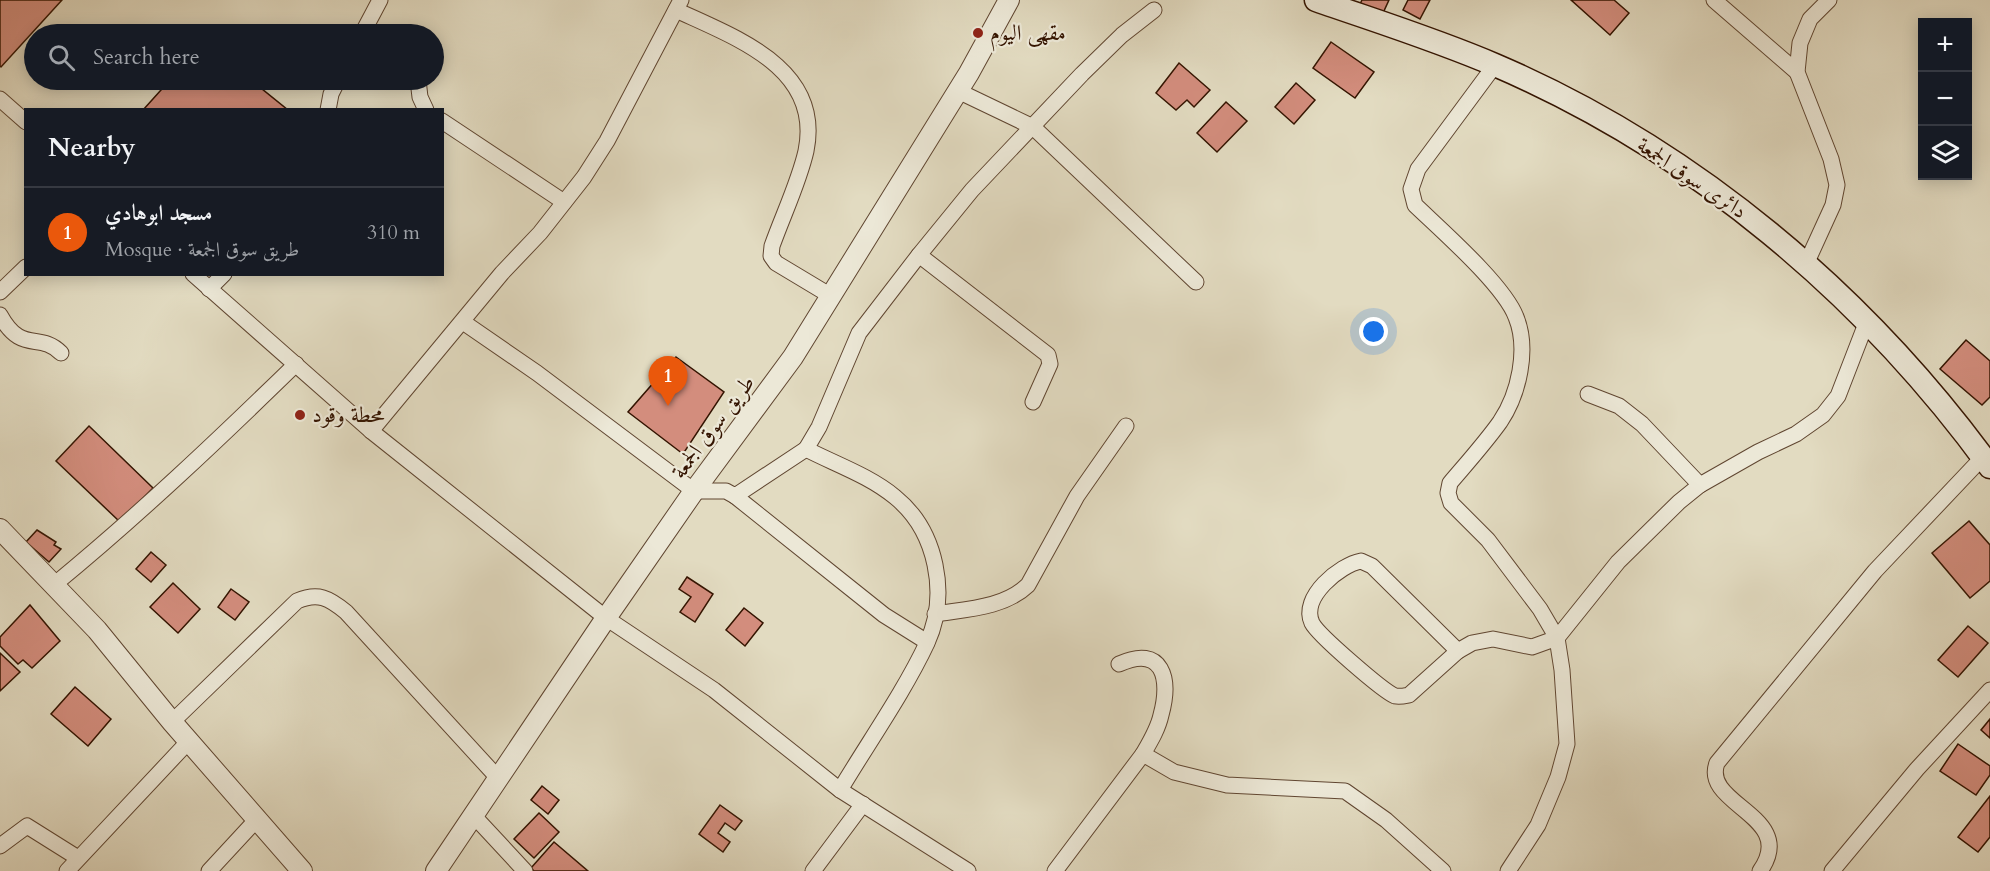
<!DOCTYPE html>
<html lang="en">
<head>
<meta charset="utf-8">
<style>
  :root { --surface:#171b24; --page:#242831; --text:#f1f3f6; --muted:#9ea1a6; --line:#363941; --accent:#ea580c }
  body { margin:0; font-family:Cardo,Amiri,serif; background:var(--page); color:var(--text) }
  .controls { position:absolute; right:18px; top:18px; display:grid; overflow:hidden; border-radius:0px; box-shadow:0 3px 15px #0003 }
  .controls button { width:54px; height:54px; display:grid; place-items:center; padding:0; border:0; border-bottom:2px solid var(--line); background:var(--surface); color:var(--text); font:30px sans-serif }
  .you { position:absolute; left:1374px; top:332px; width:21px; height:21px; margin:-15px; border:4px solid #fff; border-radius:50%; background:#1a73e8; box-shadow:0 0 0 9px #1a73e833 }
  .badge { display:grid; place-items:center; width:39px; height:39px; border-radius:50%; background:var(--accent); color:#fff; font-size:20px; font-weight:700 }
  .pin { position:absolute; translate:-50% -50px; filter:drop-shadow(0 2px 3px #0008) }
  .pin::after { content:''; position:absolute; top:32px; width:21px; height:18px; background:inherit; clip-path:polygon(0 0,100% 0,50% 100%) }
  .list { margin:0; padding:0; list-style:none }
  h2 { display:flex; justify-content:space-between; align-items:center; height:78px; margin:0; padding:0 24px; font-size:26px }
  h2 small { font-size:20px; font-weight:400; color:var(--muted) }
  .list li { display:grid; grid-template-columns:39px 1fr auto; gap:18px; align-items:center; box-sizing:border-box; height:90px; padding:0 24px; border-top:2px solid var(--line) }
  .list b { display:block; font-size:22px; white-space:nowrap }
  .list p { margin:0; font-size:20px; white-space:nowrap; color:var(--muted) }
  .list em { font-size:20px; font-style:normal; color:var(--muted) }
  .icon { flex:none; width:33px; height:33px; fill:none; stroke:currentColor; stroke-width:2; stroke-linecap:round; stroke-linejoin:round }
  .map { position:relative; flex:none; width:1990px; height:871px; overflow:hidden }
  .search { position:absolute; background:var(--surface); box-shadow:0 3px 15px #0003; left:24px; top:24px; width:420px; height:66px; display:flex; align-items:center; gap:15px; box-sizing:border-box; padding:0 21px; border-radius:33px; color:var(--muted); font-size:22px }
  .panel { position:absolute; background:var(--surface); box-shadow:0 3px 15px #0003; left:24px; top:108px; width:420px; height:168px; border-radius:0px }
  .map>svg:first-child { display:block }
  .building { fill:#d38d7d; stroke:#341401; stroke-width:1.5 }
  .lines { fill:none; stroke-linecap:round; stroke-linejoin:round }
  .minor-casing { stroke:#604631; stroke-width:17 }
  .tertiary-casing { stroke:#604631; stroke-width:22 }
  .secondary-casing { stroke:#341401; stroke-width:25 }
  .minor { stroke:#ece8d7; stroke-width:15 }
  .tertiary { stroke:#ece8d7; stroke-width:20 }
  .secondary { stroke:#ece8d7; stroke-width:22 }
  .poi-dot { fill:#8f2418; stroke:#ece8d7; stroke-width:2 }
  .labels { text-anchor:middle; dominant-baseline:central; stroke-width:4.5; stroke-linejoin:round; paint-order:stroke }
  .poi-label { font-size:22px; fill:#341401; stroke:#ece8d7; text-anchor:start }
  .street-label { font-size:22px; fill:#341401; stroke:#ece8d7 }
</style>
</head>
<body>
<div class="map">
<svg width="1990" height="871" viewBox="0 0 1990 871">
  <rect width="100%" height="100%" fill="#e2dbc1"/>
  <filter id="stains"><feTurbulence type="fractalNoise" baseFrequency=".00333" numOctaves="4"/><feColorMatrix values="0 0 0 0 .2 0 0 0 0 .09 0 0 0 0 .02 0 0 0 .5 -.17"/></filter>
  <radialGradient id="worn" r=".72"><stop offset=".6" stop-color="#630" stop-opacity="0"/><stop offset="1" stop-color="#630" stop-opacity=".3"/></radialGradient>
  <!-- building -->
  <g class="building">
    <path d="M0 0H62L1 67 0 66Z"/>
    <path d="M1362 0H1389L1383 13 1360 4Z"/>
    <path d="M1408 0H1430L1420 19 1403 10Z"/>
    <path d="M1571 0H1614L1629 13 1610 35Z"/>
    <path d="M1331 42 1374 72 1355 98 1313 68Z"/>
    <path d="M1179 63 1210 90 1194 107 1187 100 1176 110 1156 93Z"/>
    <path d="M170 80H251L288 110H143Z"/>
    <path d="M1296 83 1315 100 1294 124 1275 107Z"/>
    <path d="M1226 102 1247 121 1217 152 1197 133Z"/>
    <path d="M1966 340 1990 361V397L1982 405 1940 369Z"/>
    <path d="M676 357 724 392 683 454 628 412Z"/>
    <path d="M89 426 153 488 120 522 56 461Z"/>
    <path d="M1969 521 1990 545V581L1970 598 1932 553Z"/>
    <path d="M37 530 56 542 54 545 61 549 49 562 26 542Z"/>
    <path d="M151 552 166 565 151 582 136 569Z"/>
    <path d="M687 577 713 594 695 622 680 612 691 597 679 589Z"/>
    <path d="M173 583 200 609 178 633 150 607Z"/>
    <path d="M231 589 249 602 235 620 218 607Z"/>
    <path d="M30 605 60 641 32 668 23 660 18 664 0 646V637Z"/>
    <path d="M744 608 763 623 745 646 726 630Z"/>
    <path d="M1968 626 1988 643 1958 677 1938 660Z"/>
    <path d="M0 653 20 672 0 691Z"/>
    <path d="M75 687 111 719 88 746 51 714Z"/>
    <path d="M1990 719V738L1981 730Z"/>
    <path d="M1958 744 1990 766V775L1976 795 1940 771Z"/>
    <path d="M542 786 559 800 548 814 531 800Z"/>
    <path d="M1990 796V837L1978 852 1958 837Z"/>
    <path d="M720 805 742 821 735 830 725 823 718 833 730 842 723 852 699 834Z"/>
    <path d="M539 813 559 832 534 858 514 839Z"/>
    <path d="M554 842 588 871H534L531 868Z"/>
  </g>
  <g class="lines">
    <!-- minor casing -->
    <g class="minor-casing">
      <g id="minor">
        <path d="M1714 0 1797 72"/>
        <path d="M676 10C736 38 823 68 806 151 799 182 783 215 772 246L771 256 776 263 831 296"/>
        <path d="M362 34 380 0"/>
        <path d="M1495 65 1418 169 1411 189 1415 205C1441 230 1504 285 1516 317 1529 349 1519 394 1500 422 1485 443 1467 463 1450 483L1448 493 1451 503 1488 540 1540 609 1557 638 1562 670 1567 744 1558 777 1538 825 1508 871"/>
        <path d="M418 80 420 97 426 110"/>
        <path d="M958 91 1033 127 1196 282"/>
        <path d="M0 99 26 122"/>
        <path d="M328 110 331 94 338 80"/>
        <path d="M442 121 564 202"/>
        <path d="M919 255 1048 355 1050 364 1033 402"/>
        <path d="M1807 262 1833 205 1837 185 1831 159 1797 72 1800 43 1810 19 1829 0"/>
        <path d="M193 274 371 431 606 618 714 690 840 790 968 871"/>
        <path d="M209 289 224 274"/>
        <path d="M0 292 26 267"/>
        <path d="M0 315C22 355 39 331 61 353"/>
        <path d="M463 322 537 373 694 491H726L735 496 806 449"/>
        <path d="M1588 394 1619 406 1642 424 1700 485"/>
        <path d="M371 431 502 273 540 233 584 177 607 141 681 0"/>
        <path d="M735 496 884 615 927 642"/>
        <path d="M1361 561 1372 566 1458 651 1409 695C1404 696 1400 697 1395 696 1383 691 1318 635 1312 623 1300 597 1340 565 1361 561Z"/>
        <path d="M55 584C140 514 218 440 296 364"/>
        <path d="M935 614C967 609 1004 608 1028 585L1077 496 1126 426"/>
        <path d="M1458 651 1472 643 1493 639 1532 647 1557 638 1618 562 1679 502 1700 485 1758 452 1796 434 1823 415 1838 396 1867 321"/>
        <path d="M1119 664C1163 644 1171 679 1161 715 1158 729 1150 742 1143 754"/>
        <path d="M172 722 297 601C318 592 329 598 346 612L498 778"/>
        <path d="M840 790C868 743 904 692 927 643 949 595 937 531 895 497 870 476 835 464 806 449L819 427 859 333 919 255 972 190 1082 74 1122 35 1154 10"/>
        <path d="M473 815 525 871"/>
        <path d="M0 846 27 826 78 858"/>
        <path d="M67 871 188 742"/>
        <path d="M209 871 258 818"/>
        <path d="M813 871 863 804"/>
        <path d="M1055 871 1143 754 1174 772 1227 785 1345 791 1386 820 1443 871"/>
        <path d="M1760 871C1799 816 1701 805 1717 763L1875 571 1983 457"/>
        <path d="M1832 871 1917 769 1990 690"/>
      </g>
    </g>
    <!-- tertiary casing -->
    <g class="tertiary-casing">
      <g id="tertiary">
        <path d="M0 529 97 630 172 722 302 871"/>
        <path d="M436 871 606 618 694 491 793 357 969 73 1009 0"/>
      </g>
    </g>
    <!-- secondary casing -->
    <g class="secondary-casing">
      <path id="secondary" d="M1316 0C1376 21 1437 40 1495 65 1693 150 1864 294 1990 467"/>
    </g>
    <!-- minor -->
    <use href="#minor" class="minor"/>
    <!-- tertiary -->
    <use href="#tertiary" class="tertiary"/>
    <!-- secondary -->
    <use href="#secondary" class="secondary"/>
  </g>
  <!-- markers -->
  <g class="poi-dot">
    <circle cx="978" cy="33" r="6"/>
    <circle cx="300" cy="415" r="6"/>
  </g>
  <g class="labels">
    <!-- poi labels -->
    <g class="poi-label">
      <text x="990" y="33">مقهى اليوم</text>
      <text x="312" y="415">محطة وقود</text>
    </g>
    <!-- street labels -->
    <g class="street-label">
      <text transform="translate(1692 178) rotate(34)">دائرى سوق الجمعة</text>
      <text transform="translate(713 427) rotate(-53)">طريق سوق الجمعة</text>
    </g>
  </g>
  <rect width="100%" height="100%" filter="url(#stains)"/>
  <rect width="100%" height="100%" fill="url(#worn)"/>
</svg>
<div class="controls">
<button>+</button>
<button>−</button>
<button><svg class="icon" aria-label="layers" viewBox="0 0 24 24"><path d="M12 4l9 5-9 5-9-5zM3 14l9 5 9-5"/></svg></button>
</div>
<div class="you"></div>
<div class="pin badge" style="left:668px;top:406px">1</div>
<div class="search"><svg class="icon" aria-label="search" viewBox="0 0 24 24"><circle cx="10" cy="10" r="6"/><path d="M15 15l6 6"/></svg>Search here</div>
<section class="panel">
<h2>Nearby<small></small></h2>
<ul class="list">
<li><span class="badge">1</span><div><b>مسجد ابوهادي</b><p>Mosque · طريق سوق الجمعة</p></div><em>310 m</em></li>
</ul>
</section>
</div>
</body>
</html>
